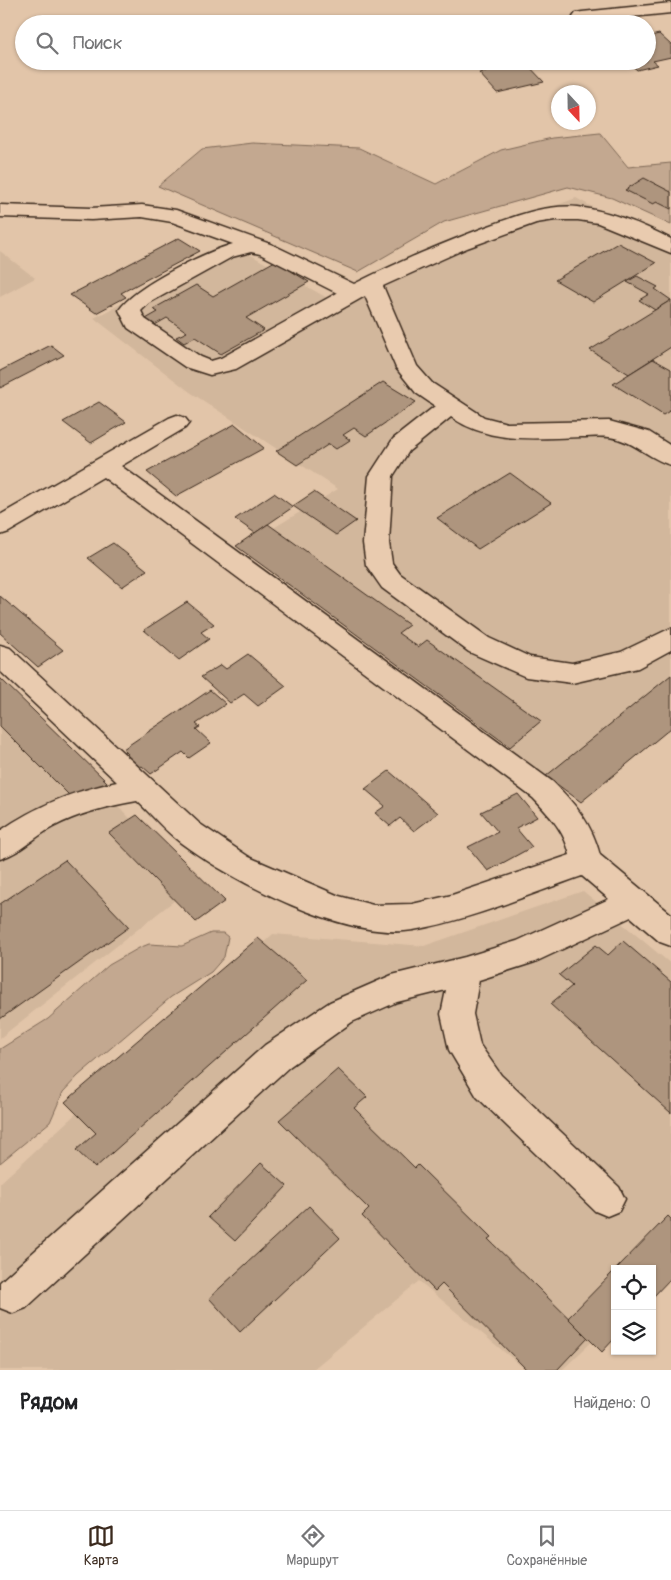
<!DOCTYPE html>
<html lang="ru">
<head>
<meta charset="utf-8">
<style>
  :root { --surface:#fff; --page:#f2f2f2; --text:#202124; --muted:#757577; --line:#e0e0e0; --accent:#3b2a1e }
  body { margin:0; font-family:Pangolin,sans-serif; background:var(--page); color:var(--text) }
  .controls { position:absolute; right:15px; bottom:15px; display:grid; overflow:hidden; border-radius:0px; box-shadow:0 1px 4px #0004 }
  .controls button { width:45px; height:45px; display:grid; place-items:center; padding:0; border:0; border-bottom:1px solid var(--line); background:var(--surface); color:var(--text); font:25px sans-serif }
  .compass { position:absolute; left:551px; top:85px; width:45px; height:45px; border-radius:50%; background:var(--surface); box-shadow:0 1px 4px #0004; rotate:158deg }
  .list { margin:0; padding:0; list-style:none }
  h2 { display:flex; justify-content:space-between; align-items:center; height:65px; margin:0; padding:0 20px; font-size:21px }
  h2 small { font-size:16px; font-weight:400; color:var(--muted) }
  .icon { flex:none; width:28px; height:28px; fill:none; stroke:currentColor; stroke-width:2; stroke-linecap:round; stroke-linejoin:round }
  .map { position:relative; flex:none; width:671px; height:1370px; overflow:hidden }
  .search { position:absolute; background:var(--surface); box-shadow:0 1px 4px #0004; left:15px; right:15px; top:15px; height:55px; display:flex; align-items:center; gap:12px; box-sizing:border-box; padding:0 18px; border-radius:28px; color:var(--muted); font-size:19px }
  .sheet { height:140px; background:var(--surface) }
  nav { display:flex; justify-content:space-around; align-items:center; box-sizing:border-box; height:70px; border-top:1px solid var(--line); background:var(--surface); font-size:14px; color:var(--muted) }
  nav a { display:grid; justify-items:center; gap:2px }
  nav .on { color:var(--accent) }
  .map>svg:first-child { display:block }
  .built { fill:#d2b79c }
  .green { fill:#c3a890; stroke:#7f6957 }
  .building { fill:#ae957e; stroke:#3b2a1e }
  .lines { fill:none; stroke-linecap:round; stroke-linejoin:round }
  .minor-casing { stroke:#3b2a1e; stroke-width:3 }
  .minor { fill:#e9cbaf; fill-rule:evenodd }
</style>
</head>
<body>
<div class="map">
<svg width="671" height="1370" viewBox="0 0 671 1370">
  <rect width="100%" height="100%" fill="#e2c5a9"/>
  <filter id="ink" filterUnits="userSpaceOnUse"><feTurbulence type="fractalNoise" baseFrequency=".02" numOctaves="2"/><feDisplacementMap in="SourceGraphic" scale="10" xChannelSelector="R" yChannelSelector="G"/><feConvolveMatrix kernelMatrix="1 2 1 2 8 2 1 2 1" color-interpolation-filters="sRGB"/></filter>
  <g filter="url(#ink)">
    <!-- built -->
    <g class="built">
      <path d="M576 198 671 250V690L546 776 247 544 338 489 190 392 94 318 233 245 347 309 371 276Z"/>
      <path d="M0 251 35 278 0 297Z"/>
      <path d="M0 683 194 885 0 1038Z"/>
      <path d="M583 891 671 964V1266L615 1269V1320L562 1370H526L419 1281 312 1370H0V1183L273 934 424 946Z"/>
    </g>
    <!-- green -->
    <g class="green">
      <path d="M600 133 628 167 671 163V225L612 198 568 187 444 222 358 272 158 186 202 149 252 143 359 148 436 184 501 150 552 138Z"/>
      <path d="M211 933H223L228 937 224 957 211 972 171 997 78 1076 63 1092 50 1122 0 1163V1049L48 1019 109 965 139 948 149 944 182 946Z"/>
    </g>
    <!-- building -->
    <g class="building">
      <path d="M659 34 671 45V57L653 61 658 65 637 70 627 61H647V37Z"/>
      <path d="M526 63 544 82 497 93 479 73Z"/>
      <path d="M644 178 671 192V209L657 202 653 204 625 190Z"/>
      <path d="M179 238 200 251 121 293 126 297 96 313 70 295Z"/>
      <path d="M618 243 656 263 593 302 555 280Z"/>
      <path d="M275 261 309 282 246 318 264 330 221 354 195 337 184 343 176 337 187 332 167 318 153 326 144 320 158 312 153 309 196 285 213 296Z"/>
      <path d="M637 276 658 287 655 289 671 300 655 310 639 300 649 294 627 282Z"/>
      <path d="M671 300V347L629 374 590 350Z"/>
      <path d="M51 345 64 355 0 388V371Z"/>
      <path d="M653 359 671 369V410L663 415 613 384Z"/>
      <path d="M383 382 416 402 366 436 354 428 343 435 350 440 336 449 329 444 297 465 276 451Z"/>
      <path d="M99 402 126 422 91 443 63 422Z"/>
      <path d="M235 424 264 448 176 496 147 472Z"/>
      <path d="M510 473 551 503 478 549 437 518Z"/>
      <path d="M314 492 356 521 336 535 293 506Z"/>
      <path d="M274 493 293 507 255 533 235 519Z"/>
      <path d="M268 524 409 625 398 633 418 647 427 640 541 721 510 747 236 546Z"/>
      <path d="M113 543 147 570 122 587 88 558Z"/>
      <path d="M0 596 63 650 38 667 0 633Z"/>
      <path d="M187 602 214 624 201 632 209 639 179 660 144 630Z"/>
      <path d="M248 654 286 686 258 706 244 694 230 703 201 677 221 665 226 669Z"/>
      <path d="M671 675V728L581 802 546 776Z"/>
      <path d="M0 678 107 782 76 802 0 726Z"/>
      <path d="M210 690 226 704 196 724 200 727 196 729 211 743 189 758 183 752 151 774 142 766 135 770 122 758 128 754 123 749Z"/>
      <path d="M389 771 438 813 414 831 400 818 390 826 375 813 385 806 365 789Z"/>
      <path d="M518 794 537 817 516 828 532 847 488 871 468 847 498 832 481 812Z"/>
      <path d="M137 815 225 901 196 922 109 833Z"/>
      <path d="M65 860 129 927 0 1019V904Z"/>
      <path d="M258 938 307 980 95 1168 76 1150 96 1133 65 1102Z"/>
      <path d="M623 941 671 982V1113L550 1004 572 986 559 975 596 945 608 955Z"/>
      <path d="M338 1069 367 1097 354 1108 415 1168 418 1165 491 1237 488 1239 588 1337 557 1370H527L442 1284 435 1291 362 1216 369 1209 279 1120Z"/>
      <path d="M261 1163 287 1186 235 1241 208 1217Z"/>
      <path d="M309 1206 340 1238 240 1332 209 1298Z"/>
      <path d="M668 1216 671 1219V1278L652 1298V1269H616Z"/>
      <path d="M615 1270V1338L602 1352 568 1318Z"/>
    </g>
    <g class="lines">
      <!-- minor casing -->
      <g class="minor-casing">
        <g id="minor">
          <path d="M671 3V13L582 22 576 21 573 17 576 13 582 12Z"/>
          <path d="M0 205 91 208 142 205 176 210 273 245 354 284C396 263 441 244 486 227 515 216 546 204 578 207 610 211 642 224 671 239V253L598 223 578 220H555L536 223 467 248 383 286 417 366 432 383 484 417 507 423 609 421 649 432 671 446V465C649 459 633 440 609 437 600 436 590 437 582 437 535 438 492 445 451 417L409 451 393 476 389 543 392 563 400 574 489 638 530 657 572 663 621 652 671 628V650L638 668 572 683 526 677 469 652 382 588 366 565 363 543 369 476 393 439 435 406 416 393 396 368 365 296 236 369 210 375 185 367 128 328 119 310C135 286 205 252 233 244L172 222 142 217 91 220 0 217ZM251 252 260 254 337 293 221 358 211 361 201 357 145 319 141 311 149 303 232 257Z"/>
          <path d="M177 415 185 418 189 423 185 428 121 466 553 782C576 805 592 824 600 855L671 914V946L660 942 631 917 535 962 479 980 473 1014 480 1045 501 1075 619 1187 625 1199 619 1211 607 1216 595 1211 477 1097 449 1050 441 1014 446 990 397 1002 352 1022 289 1067 26 1308 13 1313 0 1308V1282L265 1045 330 1002 392 975 465 957 517 941 609 899 582 876C527 895 471 920 413 930 347 941 234 882 181 843 165 831 152 815 137 801 108 806 79 813 53 827 34 837 20 853 0 859V831C36 806 73 791 117 782L0 671V645L10 648 200 824 249 857 339 896 373 905 412 904 452 895 570 855C564 830 550 816 533 798L103 477 9 532 0 535V515L169 418Z"/>
        </g>
      </g>
      <!-- minor -->
      <use href="#minor" class="minor"/>
    </g>
  </g>
</svg>
<div class="controls">
<button><svg class="icon" aria-label="locate" viewBox="0 0 24 24"><circle cx="12" cy="12" r="6"/><path d="M12 2v4M12 18v4M2 12h4M18 12h4"/></svg></button>
<button><svg class="icon" aria-label="layers" viewBox="0 0 24 24"><path d="M12 4l9 5-9 5-9-5zM3 14l9 5 9-5"/></svg></button>
</div>
<svg class="compass" viewBox="-18 -18 36 36"><path d="M0-13l5 13h-10z" fill="#e53935"/><path d="M0 13l5-13h-10z" fill="#757577"/></svg>
<div class="search"><svg class="icon" aria-label="search" viewBox="0 0 24 24"><circle cx="10" cy="10" r="6"/><path d="M15 15l6 6"/></svg>Поиск</div>
</div>
<section class="sheet">
<h2>Рядом<small>Найдено: 0</small></h2>
<ul class="list">
</ul>
</section>
<nav>
<a class="on"><svg class="icon" aria-label="map" viewBox="0 0 24 24"><path d="M3 6l6-2 6 2 6-2v14l-6 2-6-2-6 2zM9 4v14M15 6v14"/></svg>Карта</a>
<a><svg class="icon" aria-label="directions" viewBox="0 0 24 24"><path d="M12 3l9 9-9 9-9-9zM9 14v-3h6M13 9l2 2-2 2"/></svg>Маршрут</a>
<a><svg class="icon" aria-label="saved" viewBox="0 0 24 24"><path d="M7 4h10v16l-5-4-5 4z"/></svg>Сохранённые</a>
</nav>
</body>
</html>
